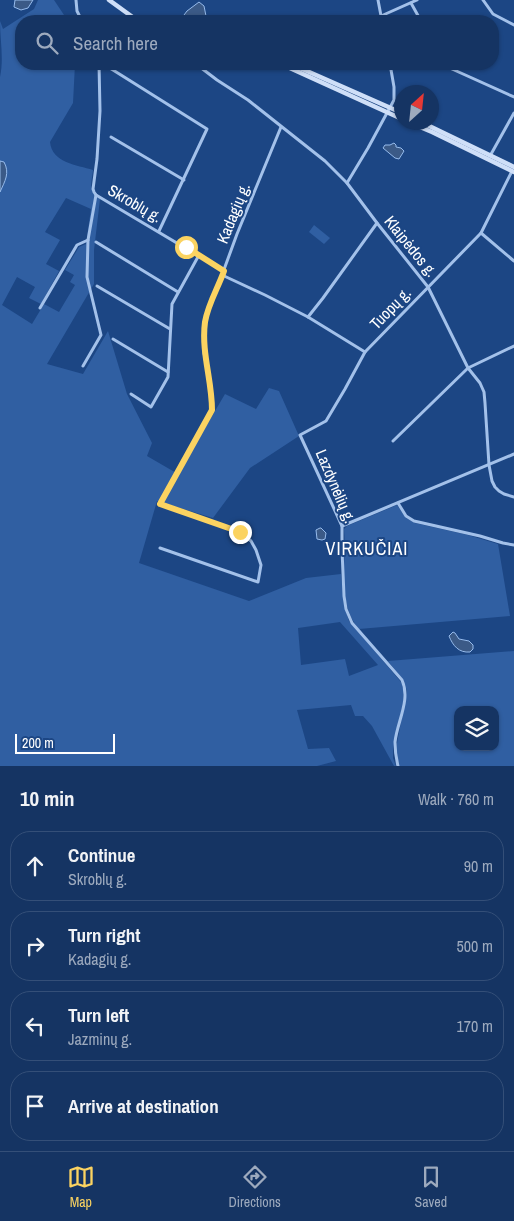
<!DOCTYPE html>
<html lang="en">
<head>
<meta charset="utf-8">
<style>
  :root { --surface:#153463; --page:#223f6c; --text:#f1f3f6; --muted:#9daabe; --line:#344f78; --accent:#fbd361 }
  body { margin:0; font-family:"Archivo Narrow",sans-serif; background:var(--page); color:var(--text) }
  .controls { position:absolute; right:15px; bottom:15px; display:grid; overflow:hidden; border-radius:10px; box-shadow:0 1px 4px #0004 }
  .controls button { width:45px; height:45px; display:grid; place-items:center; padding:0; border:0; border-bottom:1px solid var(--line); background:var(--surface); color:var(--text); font:25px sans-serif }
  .compass { position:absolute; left:394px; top:85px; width:45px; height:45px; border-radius:50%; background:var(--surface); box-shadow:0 1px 4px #0004; rotate:27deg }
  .scale { position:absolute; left:15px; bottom:12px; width:100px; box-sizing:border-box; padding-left:5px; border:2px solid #fff; border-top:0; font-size:14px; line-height:18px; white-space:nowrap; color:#fff; -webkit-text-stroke:4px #1c4684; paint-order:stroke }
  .stop { position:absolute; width:15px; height:15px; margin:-11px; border:4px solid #fbd361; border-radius:50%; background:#fff }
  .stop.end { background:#fbd361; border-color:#fff; box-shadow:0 1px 5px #0008 }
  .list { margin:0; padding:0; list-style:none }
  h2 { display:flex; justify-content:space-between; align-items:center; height:65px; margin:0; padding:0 20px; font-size:21px }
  h2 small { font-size:16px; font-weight:400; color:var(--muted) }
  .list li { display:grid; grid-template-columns:32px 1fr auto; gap:15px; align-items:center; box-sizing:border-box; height:70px; margin:0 10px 10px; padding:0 10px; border:1px solid var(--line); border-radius:20px }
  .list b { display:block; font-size:19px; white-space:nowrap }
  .list p { margin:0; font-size:16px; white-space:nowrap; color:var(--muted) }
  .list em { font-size:16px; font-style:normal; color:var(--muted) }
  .icon { flex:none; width:28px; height:28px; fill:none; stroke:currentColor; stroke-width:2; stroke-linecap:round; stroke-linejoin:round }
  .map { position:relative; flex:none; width:514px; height:766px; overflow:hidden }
  .search { position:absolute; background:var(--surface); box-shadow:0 1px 4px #0004; left:15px; right:15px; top:15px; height:55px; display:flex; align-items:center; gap:12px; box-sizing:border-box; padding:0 18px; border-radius:20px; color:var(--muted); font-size:19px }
  .sheet { height:385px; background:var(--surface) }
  nav { display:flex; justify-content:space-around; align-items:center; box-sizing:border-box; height:70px; border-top:1px solid var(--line); background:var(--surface); font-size:14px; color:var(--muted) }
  nav a { display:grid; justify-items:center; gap:2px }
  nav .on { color:var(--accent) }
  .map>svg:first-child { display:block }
  .green { fill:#305fa2; fill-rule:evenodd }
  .water { fill:#3b5a87; stroke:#96bbec }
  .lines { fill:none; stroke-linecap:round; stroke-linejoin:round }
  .street { stroke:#a3c1ea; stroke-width:3 }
  .secondary { stroke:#cfdff8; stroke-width:4.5 }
  .route { stroke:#fbd361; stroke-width:6 }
  .labels { text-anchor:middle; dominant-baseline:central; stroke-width:4; stroke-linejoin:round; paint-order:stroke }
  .street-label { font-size:16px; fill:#fff; stroke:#1c4684 }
  .neighbourhood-label { font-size:18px; letter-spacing:1px; fill:#fff; stroke:#1c4684 }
</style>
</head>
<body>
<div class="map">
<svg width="514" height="766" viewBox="0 0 514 766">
  <rect width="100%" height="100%" fill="#1c4684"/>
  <!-- green -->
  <g class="green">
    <path d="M38 0H54L68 21H21V64H75L73 103 50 142C52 163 77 165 93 170 92 182 87 191 100 199L94 250V284L47 364 83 374 108 331 127 394 152 443 147 456 178 474 225 394 256 409 269 388 279 391 299 436 250 468 213 518 157 501 139 563 249 601 306 578 341 574 344 605 349 621 401 682C409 697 395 733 393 751V758L396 766H394L372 726 363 716H355L351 705 297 710 308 749 329 748 336 761 317 766H0V192C5 182 9 172 4 162L0 161V77C4 59 0 40 0 21L3 29 34 9ZM66 198 91 209 86 244 79 247 65 270 74 275 70 282 75 285 59 312 44 304 32 324 2 305 17 277 35 287 29 298 41 304 59 271 46 264 60 240 45 232ZM340 622 378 665 349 676 345 659 301 665 298 628Z"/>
    <path d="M314 225 330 238 324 244 309 232Z"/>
    <path d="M397 505 406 518 415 523 468 535 498 544 510 616 359 629C336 603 347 560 344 529L347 526Z"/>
    <path d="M514 651V766H399L397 754V743L407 691 404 681 388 661ZM458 710H495V747H458Z"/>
  </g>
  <!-- water -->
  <g class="water">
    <path d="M15 0H33L28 8 21 10 14 7Z"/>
    <path d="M199 2 204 6 207 21H186L184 15 187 11Z"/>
    <path d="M394 143 396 145V147L401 148 404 151 399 159 395 158 383 148 385 145H390Z"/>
    <path d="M0 161 4 162C10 173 5 181 0 192Z"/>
    <path d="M320 528H321L326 533 325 539 322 540 317 539 316 530Z"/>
    <path d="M453 632 455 633 459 639 469 641 473 645V649L470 652C459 653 453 646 449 636Z"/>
  </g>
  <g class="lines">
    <!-- street -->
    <g class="street">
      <path d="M76 0 77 11 82 21"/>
      <path d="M378 0 382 21"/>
      <path d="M483 0 493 14 514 25"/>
      <path d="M411 3 421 21"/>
      <path d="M381 16 417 0"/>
      <path d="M99 64 100 111 97 159 93 189 94 192 96 195 224 271"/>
      <path d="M196 64 217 80 248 100 325 161 347 183 377 223 428 287 468 368 480 383 484 392 485 403 489 465 492 481 495 487 499 491 504 494 514 497"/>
      <path d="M445 64 452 69 514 97"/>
      <path d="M99 66 104 65 113 70 207 129 159 231"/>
      <path d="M111 137 184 180"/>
      <path d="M490 156 514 113"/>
      <path d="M347 183 368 148 394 100V87L390 64"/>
      <path d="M481 233 514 261"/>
      <path d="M96 242 178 292"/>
      <path d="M222 275 265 295 308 317 365 352"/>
      <path d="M97 286 170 329"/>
      <path d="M40 308 77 245 88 240"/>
      <path d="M308 317 323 298 377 223"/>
      <path d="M113 339 168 372"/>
      <path d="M83 366 101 335 87 277 88 240 96 195"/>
      <path d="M131 394 151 407 168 377 172 304 199 255"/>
      <path d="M393 441 468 368 514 346"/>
      <path d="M398 503 406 516 414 521 480 536 503 543 514 545"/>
      <path d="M342 526 514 454"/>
      <path d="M160 548 258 582 261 565 256 550 251 541 240 532 159 504 212 410V396L204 353 205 321 212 299 222 275 237 234 281 127"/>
      <path d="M398 766C396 758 395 750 395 742 397 722 411 700 402 680L352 623 346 609 344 596 342 550V526L300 435 326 421 345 389 365 352 481 233 512 171"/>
    </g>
    <!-- secondary -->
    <g class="secondary">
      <path d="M109 0 138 21"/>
      <path d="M281 64 402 119"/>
      <path d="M291 64 402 113"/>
      <path d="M408 122 432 132 514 172"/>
      <path d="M421 122 514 167"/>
    </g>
  </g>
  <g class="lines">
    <!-- route -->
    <path class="route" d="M186 247 224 271C218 288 208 304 205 322 201 352 212 380 212 410L160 504 240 532"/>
  </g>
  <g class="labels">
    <!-- street labels -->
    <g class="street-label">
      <text transform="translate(135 203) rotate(30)">Skroblų g.</text>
      <text transform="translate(233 213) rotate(-68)">Kadagių g.</text>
      <text transform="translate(411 246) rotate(51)">Klaipėdos g.</text>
      <text transform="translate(390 308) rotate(-46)">Tuopų g.</text>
      <text transform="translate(336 486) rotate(67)">Lazdynėlių g.</text>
    </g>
    <!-- neighbourhood labels -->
    <g class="neighbourhood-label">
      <text x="367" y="548">VIRKUČIAI</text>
    </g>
  </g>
</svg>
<div class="controls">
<button><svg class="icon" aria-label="layers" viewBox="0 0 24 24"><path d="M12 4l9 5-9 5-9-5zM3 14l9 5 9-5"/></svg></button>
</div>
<svg class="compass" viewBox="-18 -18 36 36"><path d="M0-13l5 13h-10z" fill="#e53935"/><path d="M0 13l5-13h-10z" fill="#9daabe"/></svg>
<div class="scale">200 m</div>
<div class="stop" style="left:186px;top:247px"></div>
<div class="stop end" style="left:240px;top:532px"></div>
<div class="search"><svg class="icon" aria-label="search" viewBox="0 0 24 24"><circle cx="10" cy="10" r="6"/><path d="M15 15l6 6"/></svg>Search here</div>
</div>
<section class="sheet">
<h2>10 min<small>Walk · 760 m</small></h2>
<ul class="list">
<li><svg class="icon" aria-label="ahead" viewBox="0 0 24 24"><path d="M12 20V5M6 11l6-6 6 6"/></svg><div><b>Continue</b><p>Skroblų g.</p></div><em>90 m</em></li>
<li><svg class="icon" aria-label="right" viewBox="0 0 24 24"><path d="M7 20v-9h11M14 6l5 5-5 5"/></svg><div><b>Turn right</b><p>Kadagių g.</p></div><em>500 m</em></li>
<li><svg class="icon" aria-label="left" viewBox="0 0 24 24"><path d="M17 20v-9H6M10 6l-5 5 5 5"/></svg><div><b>Turn left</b><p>Jazminų g.</p></div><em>170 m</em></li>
<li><svg class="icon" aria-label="arrive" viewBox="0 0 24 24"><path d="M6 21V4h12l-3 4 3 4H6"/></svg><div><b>Arrive at destination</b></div></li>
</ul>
</section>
<nav>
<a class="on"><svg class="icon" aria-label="map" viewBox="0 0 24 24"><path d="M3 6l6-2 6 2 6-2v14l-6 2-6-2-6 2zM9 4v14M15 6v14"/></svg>Map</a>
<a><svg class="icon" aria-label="directions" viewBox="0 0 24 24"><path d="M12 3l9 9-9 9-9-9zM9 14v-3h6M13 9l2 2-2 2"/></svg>Directions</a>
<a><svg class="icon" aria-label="saved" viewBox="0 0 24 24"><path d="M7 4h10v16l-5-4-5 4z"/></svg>Saved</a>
</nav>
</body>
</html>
